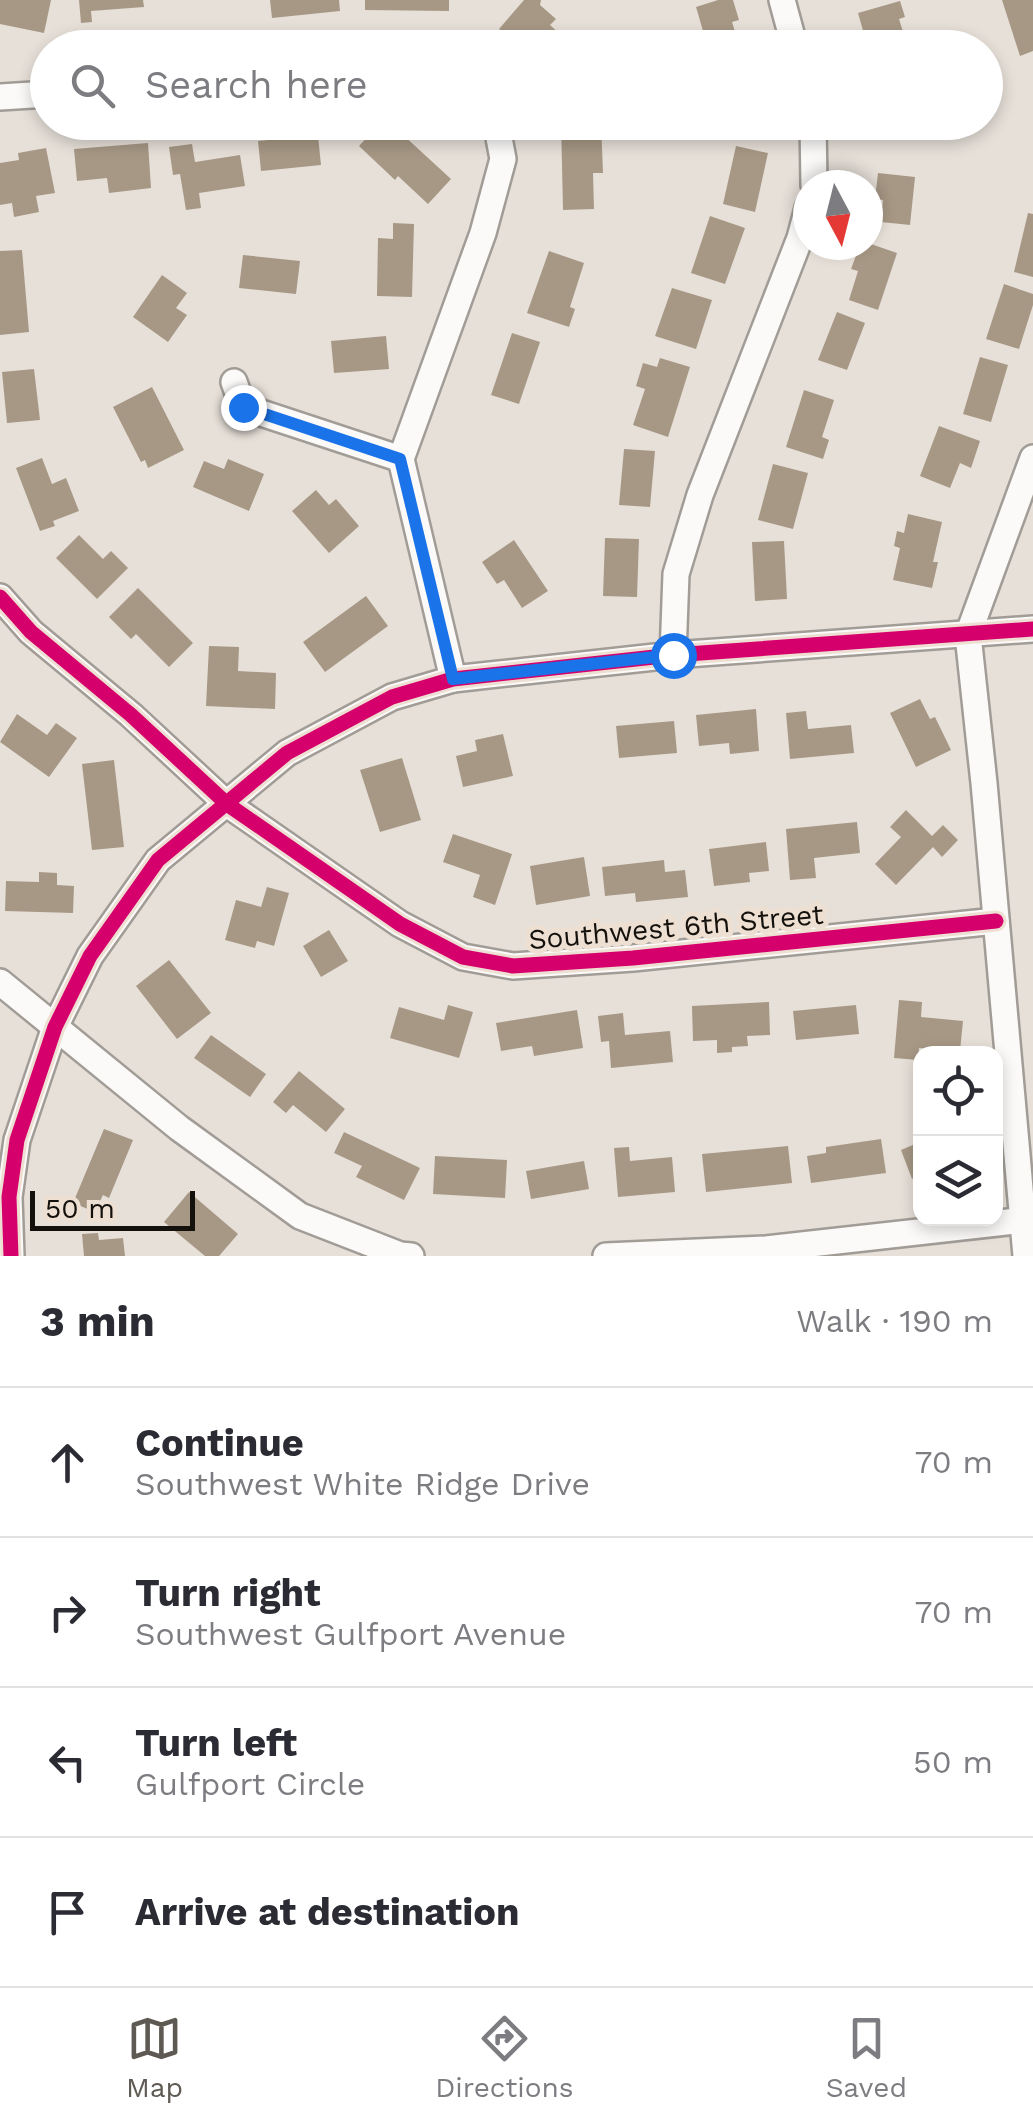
<!DOCTYPE html>
<html lang="en">
<head>
<meta charset="utf-8">
<style>
  :root { --surface:#fff; --page:#f2f2f3; --text:#2b2b33; --muted:#7c7c81; --line:#e1e1e2; --accent:#5e5953 }
  body { margin:0; font-family:"Work Sans",sans-serif; background:var(--page); color:var(--text) }
  .controls { position:absolute; right:30px; bottom:30px; display:grid; overflow:hidden; border-radius:20px; box-shadow:0 5px 15px #0003 }
  .controls button { width:90px; height:90px; display:grid; place-items:center; padding:0; border:0; border-bottom:2px solid var(--line); background:var(--surface); color:var(--text); font:50px sans-serif }
  .compass { position:absolute; left:793px; top:170px; width:90px; height:90px; border-radius:50%; background:var(--surface); box-shadow:0 5px 15px #0003; rotate:173deg }
  .scale { position:absolute; left:30px; bottom:25px; width:165px; box-sizing:border-box; padding-left:10px; border:5px solid #14100b; border-top:0; font-size:28px; line-height:35px; white-space:nowrap; color:#14100b; -webkit-text-stroke:8px #ede0d3; paint-order:stroke }
  .stop { position:absolute; width:30px; height:30px; margin:-22px; border:8px solid #1a73e8; border-radius:50%; background:#fff }
  .stop.end { background:#1a73e8; border-color:#fff; box-shadow:0 2px 10px #0008 }
  .list { margin:0; padding:0; list-style:none }
  h2 { display:flex; justify-content:space-between; align-items:center; height:130px; margin:0; padding:0 40px; font-size:42px }
  h2 small { font-size:32px; font-weight:400; color:var(--muted) }
  .list li { display:grid; grid-template-columns:65px 1fr auto; gap:30px; align-items:center; box-sizing:border-box; height:150px; padding:0 40px; border-top:2px solid var(--line) }
  .list b { display:block; font-size:38px; white-space:nowrap }
  .list p { margin:0; font-size:32px; white-space:nowrap; color:var(--muted) }
  .list em { font-size:32px; font-style:normal; color:var(--muted) }
  .icon { flex:none; width:55px; height:55px; fill:none; stroke:currentColor; stroke-width:2; stroke-linecap:round; stroke-linejoin:round }
  .map { position:relative; flex:none; width:1033px; height:1256px; overflow:hidden }
  .search { position:absolute; background:var(--surface); box-shadow:0 5px 15px #0003; left:30px; right:30px; top:30px; height:110px; display:flex; align-items:center; gap:25px; box-sizing:border-box; padding:0 35px; border-radius:55px; color:var(--muted); font-size:38px }
  .sheet { height:730px; background:var(--surface) }
  nav { display:flex; justify-content:space-around; align-items:center; box-sizing:border-box; height:140px; border-top:2px solid var(--line); background:var(--surface); font-size:28px; color:var(--muted) }
  nav a { display:grid; justify-items:center; gap:5px }
  nav .on { color:var(--accent) }
  .map>svg:first-child { display:block }
  .building { fill:#a79885 }
  .lines { fill:none; stroke-linecap:round; stroke-linejoin:round }
  .minor-casing { stroke:#a19c96; stroke-width:30 }
  .minor { stroke:#fbfaf9; stroke-width:25 }
  .cycleway-casing { stroke:#ede0d3; stroke-width:21 }
  .cycleway { stroke:#d6006c; stroke-width:15 }
  .route { stroke:#1a73e8; stroke-width:12 }
  .labels { text-anchor:middle; dominant-baseline:central; stroke-width:10; stroke-linejoin:round; paint-order:stroke }
  .street-label { font-size:28px; fill:#14100b; stroke:#ede0d3 }
</style>
</head>
<body>
<div class="map">
<svg width="1033" height="1256" viewBox="0 0 1033 1256">
  <rect width="100%" height="100%" fill="#e7e0d9"/>
  <!-- building -->
  <g class="building">
    <path d="M0 0H51L44 33 0 24Z"/>
    <path d="M79 0H143L144 7 91 11 92 22 81 23Z"/>
    <path d="M270 0H339L340 11 272 18Z"/>
    <path d="M365 0H449V11L365 10Z"/>
    <path d="M524 0H541L540 5 556 19 550 25 562 36 553 48H521L499 29Z"/>
    <path d="M718 0H733L739 20 732 22 740 48H708L696 7Z"/>
    <path d="M1002 0H1033V51L1020 56Z"/>
    <path d="M900 1 905 17 899 19 908 48H868L858 13Z"/>
    <path d="M381 122H389L451 179 428 204 398 176 395 180 359 146Z"/>
    <path d="M561 122H601L603 173H593L594 209 563 210Z"/>
    <path d="M730 122H767L768 129 732 135Z"/>
    <path d="M317 126 321 165 261 171 258 141 289 138 288 129Z"/>
    <path d="M148 143 151 188 109 193 107 178 77 181 74 149Z"/>
    <path d="M192 144 195 162 240 155 245 186 199 193 201 208 186 210 180 174 173 175 169 147Z"/>
    <path d="M736 146 768 153 755 212 723 204Z"/>
    <path d="M46 148 55 193 36 196 39 212 14 217 12 203 0 205V163L19 160 18 153Z"/>
    <path d="M878 173 915 177 910 225 881 222 883 200 875 199Z"/>
    <path d="M1028 213 1033 214V277L1014 272Z"/>
    <path d="M710 216 745 228 725 284 691 273Z"/>
    <path d="M393 223 414 224 412 297 377 296 378 238 393 239Z"/>
    <path d="M868 243 897 253 878 310 849 300 858 271 851 269 860 245Z"/>
    <path d="M22 250 29 332 0 335V251Z"/>
    <path d="M549 251 584 263 570 307 575 309 569 327 527 313Z"/>
    <path d="M243 255 300 261 296 294 239 288Z"/>
    <path d="M162 275 187 293 176 308 187 315 168 342 133 317Z"/>
    <path d="M1004 284 1033 294V305L1019 349 986 339Z"/>
    <path d="M672 288 712 300 696 349 655 336Z"/>
    <path d="M837 312 865 323 847 370 818 360Z"/>
    <path d="M512 333 540 342 519 404 491 395Z"/>
    <path d="M386 336 389 369 334 373 331 341Z"/>
    <path d="M980 357 1008 365 991 422 963 414Z"/>
    <path d="M660 358 690 367 668 437 633 425 645 389 636 386 643 363 657 367Z"/>
    <path d="M34 369 40 420 7 423 2 372Z"/>
    <path d="M152 387 184 450 148 468 145 460 141 462 113 407Z"/>
    <path d="M804 390 834 400 822 437 829 440 823 459 786 447Z"/>
    <path d="M939 426 980 441 971 468 960 463 950 488 920 476Z"/>
    <path d="M624 449 655 451 650 507 619 505Z"/>
    <path d="M42 458 52 484 66 478 79 511 53 521 55 526 40 531 16 468Z"/>
    <path d="M228 459 264 474 249 511 193 487 204 461 224 469Z"/>
    <path d="M773 464 808 473 793 529 758 520Z"/>
    <path d="M316 490 329 505 336 499 359 526 329 553 292 511Z"/>
    <path d="M908 514 942 522 933 562H938L932 588 893 580 900 548 894 546 897 531 904 533Z"/>
    <path d="M79 535 103 559 111 551 128 568 97 599 56 558Z"/>
    <path d="M605 538 639 539 637 597 603 596Z"/>
    <path d="M514 540 548 591 522 608 504 580 497 584 482 562Z"/>
    <path d="M784 541 787 599 755 601 752 542Z"/>
    <path d="M138 588 193 643 169 667 136 634 131 639 109 617Z"/>
    <path d="M366 596 388 626 325 672 303 642Z"/>
    <path d="M209 646 239 647 238 671 276 673 275 709 206 706Z"/>
    <path d="M920 699 930 719 935 717 951 750 916 767 890 713Z"/>
    <path d="M756 709 759 751 730 754 729 743 699 746 696 715Z"/>
    <path d="M806 711 808 729 851 725 854 753 790 759 786 713Z"/>
    <path d="M17 714 47 735 56 723 77 738 49 777 0 742Z"/>
    <path d="M674 721 677 753 619 758 616 726Z"/>
    <path d="M503 734 513 776 463 787 456 756 477 751 475 740Z"/>
    <path d="M402 758 421 820 380 832 360 770Z"/>
    <path d="M114 760 124 847 92 850 82 764Z"/>
    <path d="M906 810 932 836 943 825 958 840 942 857 933 847 896 885 875 864 901 837 890 827Z"/>
    <path d="M857 822 860 853 814 858 816 878 790 880 786 829Z"/>
    <path d="M453 834 512 854 495 905 473 897 480 875 443 862Z"/>
    <path d="M766 842 769 871 749 873 750 882 714 886 709 849Z"/>
    <path d="M584 857 590 896 536 905 530 866Z"/>
    <path d="M664 860 665 872 685 870 688 897 636 902 635 893 605 896 602 867Z"/>
    <path d="M39 872 57 873V885L74 886 73 913 5 911 6 881 39 882Z"/>
    <path d="M267 887 289 893 274 946 257 941 255 948 225 940 236 900 261 907Z"/>
    <path d="M329 930 348 961 321 977 303 946Z"/>
    <path d="M169 960 211 1013 177 1039 136 986Z"/>
    <path d="M899 1000 922 1002 921 1017 963 1021 960 1051 919 1048 918 1060 894 1058Z"/>
    <path d="M769 1002 770 1035 747 1036 748 1046 732 1047V1052L717 1053V1040L693 1041 692 1006Z"/>
    <path d="M448 1005 473 1012 459 1058 390 1038 399 1007 444 1020Z"/>
    <path d="M856 1005 859 1034 796 1040 793 1011Z"/>
    <path d="M577 1010 583 1048 534 1056 532 1046 501 1051 496 1023Z"/>
    <path d="M623 1013 625 1035 670 1031 673 1062 611 1068 609 1041 601 1042 598 1016Z"/>
    <path d="M211 1035 266 1074 250 1097 194 1058Z"/>
    <path d="M299 1071 345 1109 326 1132 293 1105 286 1113 273 1102Z"/>
    <path d="M104 1129 133 1140 109 1198 103 1195 95 1212 73 1203Z"/>
    <path d="M344 1132 420 1168 404 1200 356 1177 362 1166 334 1153Z"/>
    <path d="M881 1139 886 1173 811 1183 807 1156 826 1153V1147Z"/>
    <path d="M920 1142V1175L912 1179 901 1150Z"/>
    <path d="M788 1146 792 1183 706 1192 702 1154Z"/>
    <path d="M629 1147 630 1161 672 1157 675 1192 618 1197 614 1148Z"/>
    <path d="M435 1156 507 1160 505 1198 433 1194Z"/>
    <path d="M584 1161 589 1189 531 1199 526 1171Z"/>
    <path d="M189 1192 238 1234 219 1256H205L164 1222Z"/>
    <path d="M98 1233 99 1240 123 1238 125 1256H84L82 1234Z"/>
  </g>
  <g class="lines">
    <!-- minor casing -->
    <g class="minor-casing">
      <g id="minor">
        <path d="M782 0 795 48"/>
        <path d="M0 97 48 94"/>
        <path d="M813 122 814 185"/>
        <path d="M234 382 243 407 401 459"/>
        <path d="M0 597 31 632 131 715 227 804 400 924 463 957 513 966 633 958 996 921"/>
        <path d="M673 655 676 574 700 495 800 238 808 208"/>
        <path d="M453 679 401 459 483 233 503 159 496 122"/>
        <path d="M0 982 179 1128 300 1216 400 1255 411 1256"/>
        <path d="M11 1256 9 1197 17 1140 55 1027 90 956 158 860 287 753 392 697 453 679 673 655 1033 629"/>
        <path d="M606 1256 766 1249 1025 1220"/>
        <path d="M1026 1256 984 783 968 635 1033 458"/>
      </g>
    </g>
    <!-- minor -->
    <use href="#minor" class="minor"/>
    <!-- cycleway casing -->
    <g class="cycleway-casing">
      <g id="cycleway">
        <path d="M0 597 31 632 131 715 227 804 400 924 463 957 513 966 633 958 996 921"/>
        <path d="M11 1256 9 1197 17 1140 55 1027 90 956 158 860 287 753 392 697 453 679 673 655 1033 629"/>
      </g>
    </g>
    <!-- cycleway -->
    <use href="#cycleway" class="cycleway"/>
  </g>
  <g class="lines">
    <!-- route -->
    <path class="route" d="M243 407 400 459 453 679 673 655"/>
  </g>
  <g class="labels">
    <!-- street labels -->
    <g class="street-label">
      <text transform="translate(676 927) rotate(-5)">Southwest 6th Street</text>
    </g>
  </g>
</svg>
<div class="controls">
<button><svg class="icon" aria-label="locate" viewBox="0 0 24 24"><circle cx="12" cy="12" r="6"/><path d="M12 2v4M12 18v4M2 12h4M18 12h4"/></svg></button>
<button><svg class="icon" aria-label="layers" viewBox="0 0 24 24"><path d="M12 4l9 5-9 5-9-5zM3 14l9 5 9-5"/></svg></button>
</div>
<svg class="compass" viewBox="-18 -18 36 36"><path d="M0-13l5 13h-10z" fill="#e53935"/><path d="M0 13l5-13h-10z" fill="#7c7c81"/></svg>
<div class="scale">50 m</div>
<div class="stop" style="left:673px;top:655px"></div>
<div class="stop end" style="left:243px;top:407px"></div>
<div class="search"><svg class="icon" aria-label="search" viewBox="0 0 24 24"><circle cx="10" cy="10" r="6"/><path d="M15 15l6 6"/></svg>Search here</div>
</div>
<section class="sheet">
<h2>3 min<small>Walk · 190 m</small></h2>
<ul class="list">
<li><svg class="icon" aria-label="ahead" viewBox="0 0 24 24"><path d="M12 20V5M6 11l6-6 6 6"/></svg><div><b>Continue</b><p>Southwest White Ridge Drive</p></div><em>70 m</em></li>
<li><svg class="icon" aria-label="right" viewBox="0 0 24 24"><path d="M7 20v-9h11M14 6l5 5-5 5"/></svg><div><b>Turn right</b><p>Southwest Gulfport Avenue</p></div><em>70 m</em></li>
<li><svg class="icon" aria-label="left" viewBox="0 0 24 24"><path d="M17 20v-9H6M10 6l-5 5 5 5"/></svg><div><b>Turn left</b><p>Gulfport Circle</p></div><em>50 m</em></li>
<li><svg class="icon" aria-label="arrive" viewBox="0 0 24 24"><path d="M6 21V4h12l-3 4 3 4H6"/></svg><div><b>Arrive at destination</b></div></li>
</ul>
</section>
<nav>
<a class="on"><svg class="icon" aria-label="map" viewBox="0 0 24 24"><path d="M3 6l6-2 6 2 6-2v14l-6 2-6-2-6 2zM9 4v14M15 6v14"/></svg>Map</a>
<a><svg class="icon" aria-label="directions" viewBox="0 0 24 24"><path d="M12 3l9 9-9 9-9-9zM9 14v-3h6M13 9l2 2-2 2"/></svg>Directions</a>
<a><svg class="icon" aria-label="saved" viewBox="0 0 24 24"><path d="M7 4h10v16l-5-4-5 4z"/></svg>Saved</a>
</nav>
</body>
</html>
